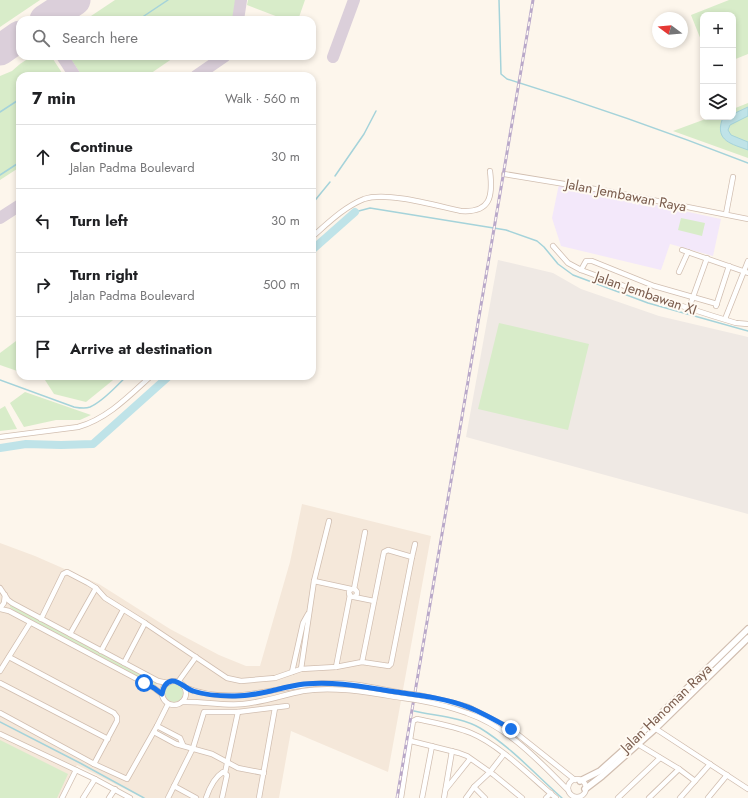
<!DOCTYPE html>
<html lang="en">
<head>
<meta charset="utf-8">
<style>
  :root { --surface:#fff; --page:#f2f2f2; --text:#202124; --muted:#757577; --line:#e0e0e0 }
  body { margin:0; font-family:Jost,sans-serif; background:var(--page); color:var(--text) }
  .controls { position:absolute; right:12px; top:12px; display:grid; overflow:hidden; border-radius:8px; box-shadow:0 2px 6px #0003 }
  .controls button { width:36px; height:36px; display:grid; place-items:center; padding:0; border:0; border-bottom:1px solid var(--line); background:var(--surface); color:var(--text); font:20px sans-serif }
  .compass { position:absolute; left:652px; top:12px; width:36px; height:36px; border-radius:50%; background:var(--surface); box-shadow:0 2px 6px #0003; rotate:286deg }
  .stop { position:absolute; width:12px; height:12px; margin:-9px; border:3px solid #1a73e8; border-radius:50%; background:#fff }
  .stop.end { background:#1a73e8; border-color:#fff; box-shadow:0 1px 4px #0008 }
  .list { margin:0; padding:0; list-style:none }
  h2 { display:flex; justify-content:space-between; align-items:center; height:52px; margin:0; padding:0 16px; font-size:17px }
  h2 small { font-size:13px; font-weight:400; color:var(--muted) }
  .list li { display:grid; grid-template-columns:26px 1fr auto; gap:12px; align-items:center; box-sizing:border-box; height:64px; padding:0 16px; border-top:1px solid var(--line) }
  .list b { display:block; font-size:15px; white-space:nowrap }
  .list p { margin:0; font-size:13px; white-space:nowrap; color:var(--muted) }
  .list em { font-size:13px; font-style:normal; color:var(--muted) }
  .icon { flex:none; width:22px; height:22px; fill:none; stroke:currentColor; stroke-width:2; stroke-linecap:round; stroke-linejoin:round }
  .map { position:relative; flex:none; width:748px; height:798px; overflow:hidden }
  .search { position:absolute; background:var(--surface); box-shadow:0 2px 6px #0003; left:16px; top:16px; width:300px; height:44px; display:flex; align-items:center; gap:10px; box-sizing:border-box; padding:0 14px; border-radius:12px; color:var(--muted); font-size:15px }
  .panel { position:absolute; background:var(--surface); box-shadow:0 2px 6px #0003; left:16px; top:72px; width:300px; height:308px; border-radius:12px }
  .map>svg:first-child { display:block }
  .residential { fill:#f5e8da }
  .industrial { fill:#efe9e4 }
  .education { fill:#f3e8fa }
  .green { fill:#d8ecc9 }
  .water { fill:#bfe3e8; stroke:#a5d3da }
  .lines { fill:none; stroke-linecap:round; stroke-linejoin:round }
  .stream { stroke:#a5d3da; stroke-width:1.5 }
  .river { stroke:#bfe3e8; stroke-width:8 }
  .taxiway { stroke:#dbcfda; stroke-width:12 }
  .runway { stroke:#dbcfda; stroke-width:31 }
  .minor-casing { stroke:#d1beb0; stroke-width:6 }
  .tertiary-casing { stroke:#d1beb0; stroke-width:8 }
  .minor { stroke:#fff; stroke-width:4.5 }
  .tertiary { stroke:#fff; stroke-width:5.5 }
  .rail-casing { stroke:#b9a8c9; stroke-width:3 }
  .rail { stroke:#fffaf3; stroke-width:1.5; stroke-dasharray:4.5; stroke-linecap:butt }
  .minor-bridge-casing { stroke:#d1beb0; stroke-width:6; stroke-linecap:butt }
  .minor-bridge { stroke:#fff; stroke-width:4.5 }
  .route { stroke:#1a73e8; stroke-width:5 }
  .labels { text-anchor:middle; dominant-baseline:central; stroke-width:4; stroke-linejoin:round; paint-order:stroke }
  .street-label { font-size:14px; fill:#7a5c4d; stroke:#fffaf3 }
</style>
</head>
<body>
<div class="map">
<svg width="748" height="798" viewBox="0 0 748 798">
  <rect width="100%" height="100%" fill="#fdf6ec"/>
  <!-- residential -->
  <path class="residential" d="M302 504 431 536 388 772 291 731 279 798H143L77 765 61 798H0V543L35 556 99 584 170 629 219 655 246 666H260L290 562Z"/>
  <!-- industrial -->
  <path class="industrial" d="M498 260 553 273 581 289 659 316 748 337V514L466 437Z"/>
  <!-- education -->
  <path class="education" d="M559 184 721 219 713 256 670 244 661 270 561 246 552 218Z"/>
  <!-- green -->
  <g class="green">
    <path d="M0 0H40L0 27Z"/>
    <path d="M115 0H236L233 20H85Z"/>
    <path d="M248 0H305L298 20H286L247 5Z"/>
    <path d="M729 0H748V54L733 60V15H703V45L691 15Z"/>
    <path d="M32 56H51L64 76H20V167L0 180V76L12 71 20 64Z"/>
    <path d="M69 56H176L147 76H82Z"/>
    <path d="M748 103V158L673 131 711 117H733V109Z"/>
    <path d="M681 218 705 223 702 236 678 230Z"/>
    <path d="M499 323 589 344 568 430 478 409Z"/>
    <path d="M20 338V372L0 365V353Z"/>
    <path d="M50 376H118L86 402 54 394 45 380Z"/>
    <path d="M25 392 91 415 80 420H56L24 427 10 403Z"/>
    <path d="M5 406 17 429 0 431V409Z"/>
    <path d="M10 605H12L157 684 154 685 152 684 15 611 10 607Z"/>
    <circle cx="174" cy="693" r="9"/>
    <path d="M0 740 68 774 57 798H0Z"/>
  </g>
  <!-- water -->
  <path class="water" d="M748 107V116L730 125 728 130 731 135 748 142V150C732 144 715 141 722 120L727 117H733V114Z"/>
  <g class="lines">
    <!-- stream -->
    <g class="stream">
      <path d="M499 0 501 74 507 79C588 104 668 132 748 163"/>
      <path d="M138 20 168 0"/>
      <path d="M0 112 20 99"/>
      <path d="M0 175 20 162"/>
      <path d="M335 176 364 134 376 111"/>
      <path d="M312 204 330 182"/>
      <path d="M355 212 370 208 506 230 537 241 544 247 558 264 573 275 648 303 748 331"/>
      <path d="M0 380 74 407C80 408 85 409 90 407 104 401 116 386 127 376"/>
      <path d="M414 711C435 716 461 717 480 728 511 747 535 774 562 798"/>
      <path d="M0 722 80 763 144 798"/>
    </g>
    <!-- river -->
    <g class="river">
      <path d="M312 250 355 212"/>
      <path d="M0 448 26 444 61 445 93 444 169 376"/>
    </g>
    <!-- taxiway -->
    <g class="taxiway">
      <path d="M48 20 50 17"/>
      <path d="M238 20 241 0"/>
      <path d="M62 56 75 76"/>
      <path d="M333 57 354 0"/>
      <path d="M196 76 225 56"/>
      <path d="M0 218 20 205"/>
    </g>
    <!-- runway -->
    <g class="runway">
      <path d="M45 20 75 0"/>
      <path d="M0 50 20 36"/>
    </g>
    <!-- minor casing -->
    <g class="minor-casing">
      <g id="minor">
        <path d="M504 174 607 191 748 219"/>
        <path d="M726 214 733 177"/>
        <path d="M312 237C328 223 344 207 364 199 387 191 437 206 461 211 491 213 493 196 490 171"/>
        <path d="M553 246 568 263 581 270 657 298 713 316 736 323 748 324"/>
        <path d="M682 250 748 273"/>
        <path d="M581 270 586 261H592L654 286 717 304"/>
        <path d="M679 272 688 252"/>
        <path d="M716 306 729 266"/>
        <path d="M689 308 707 258"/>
        <path d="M725 319 748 261"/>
        <path d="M0 437 78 427C107 419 129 396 151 376"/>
        <path d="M412 557 415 544"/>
        <path d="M314 581 351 589"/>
        <path d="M0 588 8 600 12 603 158 681 168 683"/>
        <circle cx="353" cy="593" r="4"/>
        <path d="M354 589 365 532"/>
        <path d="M354 597 374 601"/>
        <path d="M0 608 4 603 5 595"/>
        <path d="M0 609 9 611 154 688 162 694"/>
        <path d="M41 619 63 574 67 572 88 583 96 588 105 598 145 623 227 678 241 681 275 678 301 669 336 667 362 662 389 666 391 664 412 557 388 550 384 552 362 662"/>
        <path d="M70 634 96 588"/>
        <path d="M101 651 123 610"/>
        <path d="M9 657 114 713 117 717V721L94 764"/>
        <path d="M124 663 145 623"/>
        <path d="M336 667 350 595"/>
        <path d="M301 669 314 581 329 521"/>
        <path d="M0 671 30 623"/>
        <path d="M292 672 303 623 308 614"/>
        <circle cx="174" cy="693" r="12"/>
        <path d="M178 682 196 657"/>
        <path d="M0 683 108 739"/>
        <path d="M184 687C235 708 278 684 328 683 353 682 379 689 403 693"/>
        <path d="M418 695 450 702 468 707 511 729 575 780"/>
        <path d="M417 700C434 703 451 707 467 713 508 727 539 761 568 790"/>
        <path d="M182 702C203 701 223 706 243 704 264 702 283 695 303 691 336 686 370 693 403 698"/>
        <path d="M0 713 94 764 127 779 157 726 168 704"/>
        <path d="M650 725 748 789"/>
        <path d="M157 726 180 738 183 745"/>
        <path d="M154 732 176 744 212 754 238 768 264 773"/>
        <path d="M0 734 95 779 130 798"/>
        <path d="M411 741 459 753 467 756 494 775 522 798"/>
        <path d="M636 743 679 769 695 781"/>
        <path d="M225 773 238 712"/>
        <circle cx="577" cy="788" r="9"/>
        <path d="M174 786 196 798"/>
        <path d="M474 787 485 798"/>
        <path d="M446 789 470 759"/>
        <path d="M62 798 76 770"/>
        <path d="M83 798 95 779"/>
        <path d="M109 798 115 789"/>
        <path d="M168 798 193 748 204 712H238L287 706"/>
        <path d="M206 798C209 789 215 777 223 772L227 775 222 798"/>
        <path d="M259 798 275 708"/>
        <path d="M401 798 413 721 417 719C435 723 454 726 471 733 500 745 532 778 556 798"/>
        <path d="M422 798 432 746"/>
        <path d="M444 798 452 751"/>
        <path d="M466 798 474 787 490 772 504 754"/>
        <path d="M546 798 551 793"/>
        <path d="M618 798 660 758"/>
        <path d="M649 798 679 769"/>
        <path d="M680 798 710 764"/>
        <path d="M708 798 727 775"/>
      </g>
    </g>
    <!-- tertiary casing -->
    <g class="tertiary-casing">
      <g id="tertiary">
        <path d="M580 781 600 771 628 746 748 629"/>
        <path d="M585 789 602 776 656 728 748 638"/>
      </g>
    </g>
    <!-- minor -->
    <use href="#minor" class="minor"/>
    <!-- tertiary -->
    <use href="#tertiary" class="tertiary"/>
    <!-- rail casing -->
    <g class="rail-casing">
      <path id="rail" d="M397 798 533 0"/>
    </g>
    <!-- rail -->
    <use href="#rail" class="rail"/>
    <!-- minor-bridge casing -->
    <g class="minor-bridge-casing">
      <g id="minor-bridge">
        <path d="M403 693 418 695"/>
        <path d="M403 698 417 700"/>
      </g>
    </g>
    <!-- minor-bridge -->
    <use href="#minor-bridge" class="minor-bridge"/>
  </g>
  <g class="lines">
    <!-- route -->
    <path class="route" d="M144 683 154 688 162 694C163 688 165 682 172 681 179 680 186 689 193 691 205 695 220 696 232 696 257 697 280 687 304 684 341 681 367 688 403 693 425 696 447 699 468 707 483 713 497 721 511 729"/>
  </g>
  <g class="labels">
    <!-- street labels -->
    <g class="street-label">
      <text transform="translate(626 195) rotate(11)">Jalan Jembawan Raya</text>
      <text transform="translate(646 293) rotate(19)">Jalan Jembawan XI</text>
      <text transform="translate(666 708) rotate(-44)">Jalan Hanoman Raya</text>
    </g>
  </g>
</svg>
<div class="controls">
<button>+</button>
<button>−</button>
<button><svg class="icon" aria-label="layers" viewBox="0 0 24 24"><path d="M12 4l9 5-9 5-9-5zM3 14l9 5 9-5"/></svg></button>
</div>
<svg class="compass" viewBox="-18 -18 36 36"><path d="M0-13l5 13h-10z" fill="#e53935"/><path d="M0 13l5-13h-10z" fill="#757577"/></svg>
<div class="stop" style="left:144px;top:683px"></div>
<div class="stop end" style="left:511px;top:729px"></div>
<div class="search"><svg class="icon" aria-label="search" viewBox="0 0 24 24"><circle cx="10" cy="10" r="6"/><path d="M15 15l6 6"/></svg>Search here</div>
<section class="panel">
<h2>7 min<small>Walk · 560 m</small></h2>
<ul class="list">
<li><svg class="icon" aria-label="ahead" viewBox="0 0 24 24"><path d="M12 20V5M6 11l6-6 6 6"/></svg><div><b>Continue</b><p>Jalan Padma Boulevard</p></div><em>30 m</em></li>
<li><svg class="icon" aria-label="left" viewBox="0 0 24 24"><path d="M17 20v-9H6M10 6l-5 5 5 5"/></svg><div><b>Turn left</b></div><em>30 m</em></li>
<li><svg class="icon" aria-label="right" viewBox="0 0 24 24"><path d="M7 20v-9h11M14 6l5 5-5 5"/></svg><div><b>Turn right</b><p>Jalan Padma Boulevard</p></div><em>500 m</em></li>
<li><svg class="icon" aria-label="arrive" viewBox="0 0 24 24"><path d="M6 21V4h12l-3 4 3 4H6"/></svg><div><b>Arrive at destination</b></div></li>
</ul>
</section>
</div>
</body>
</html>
